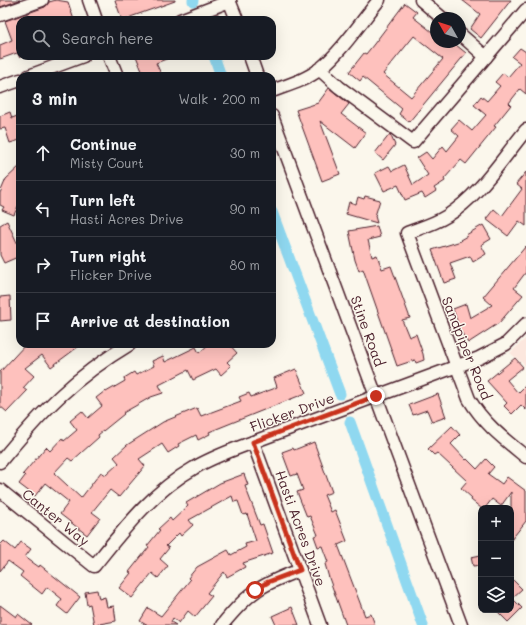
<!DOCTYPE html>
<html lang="en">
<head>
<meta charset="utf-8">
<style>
  :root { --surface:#171b24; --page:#20242c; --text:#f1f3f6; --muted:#9ea1a6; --line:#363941 }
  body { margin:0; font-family:Mali,sans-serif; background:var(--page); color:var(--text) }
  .controls { position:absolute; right:12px; bottom:12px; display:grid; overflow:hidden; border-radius:8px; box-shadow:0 4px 16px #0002 }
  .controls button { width:36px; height:36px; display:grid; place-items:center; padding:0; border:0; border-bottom:1px solid var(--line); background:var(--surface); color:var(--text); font:20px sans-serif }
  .compass { position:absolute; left:430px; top:12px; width:36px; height:36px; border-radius:50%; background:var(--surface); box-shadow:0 4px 16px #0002; rotate:309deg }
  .stop { position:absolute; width:12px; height:12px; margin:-9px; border:3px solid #c8321e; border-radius:50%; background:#fff }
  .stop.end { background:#c8321e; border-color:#fff; box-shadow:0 1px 4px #0008 }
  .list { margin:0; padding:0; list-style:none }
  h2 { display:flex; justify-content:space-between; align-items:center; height:52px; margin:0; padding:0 16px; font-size:17px }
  h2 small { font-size:13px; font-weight:400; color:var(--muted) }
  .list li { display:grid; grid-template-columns:26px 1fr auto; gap:12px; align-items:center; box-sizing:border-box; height:56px; padding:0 16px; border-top:1px solid var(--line) }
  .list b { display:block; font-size:15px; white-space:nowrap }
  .list p { margin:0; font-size:13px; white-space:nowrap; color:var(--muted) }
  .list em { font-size:13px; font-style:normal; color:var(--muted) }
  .icon { flex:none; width:22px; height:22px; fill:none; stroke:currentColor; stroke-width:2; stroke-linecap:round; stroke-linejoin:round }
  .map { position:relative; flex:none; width:526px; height:625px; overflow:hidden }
  .search { position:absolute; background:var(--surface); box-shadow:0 4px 16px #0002; left:16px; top:16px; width:260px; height:44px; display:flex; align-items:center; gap:10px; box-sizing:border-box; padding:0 14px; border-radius:12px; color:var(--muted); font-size:15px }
  .panel { position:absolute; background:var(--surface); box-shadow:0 4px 16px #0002; left:16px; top:72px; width:260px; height:276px; border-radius:12px }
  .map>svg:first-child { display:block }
  .built { fill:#fce7de }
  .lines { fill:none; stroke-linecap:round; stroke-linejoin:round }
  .canal { stroke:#8fd8f0; stroke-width:11 }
  .building { fill:#fec1bd; stroke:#4a1f2b; fill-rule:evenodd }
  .minor-casing { stroke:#4a1f2b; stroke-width:15 }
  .minor { stroke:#fbf7ec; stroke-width:12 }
  .route { stroke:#c8321e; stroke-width:5 }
  .labels { text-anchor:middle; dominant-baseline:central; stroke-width:3; stroke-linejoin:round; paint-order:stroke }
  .street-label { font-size:14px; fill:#4a1f2b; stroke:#fbf7ec }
</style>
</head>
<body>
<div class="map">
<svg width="526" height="625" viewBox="0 0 526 625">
  <rect width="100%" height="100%" fill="#fbf7ec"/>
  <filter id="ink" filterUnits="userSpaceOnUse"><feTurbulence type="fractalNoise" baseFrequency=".025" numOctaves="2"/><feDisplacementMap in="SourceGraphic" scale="8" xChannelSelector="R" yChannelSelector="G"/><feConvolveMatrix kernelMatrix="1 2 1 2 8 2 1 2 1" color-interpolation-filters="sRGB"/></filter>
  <g filter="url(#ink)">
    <!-- built -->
    <path class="built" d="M526 338V366L510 353Z"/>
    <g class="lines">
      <!-- canal -->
      <g class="canal">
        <path d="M193 0V1"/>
        <path d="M214 56 221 76"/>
        <path d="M272 212 340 394"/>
        <path d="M350 422 423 625"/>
      </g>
    </g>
    <!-- building -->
    <g class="building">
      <path d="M0 0H20L0 7Z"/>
      <path d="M56 0 68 2 74 20H20V58L17 53 0 59V45L12 40 5 21 45 7 49 2Z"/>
      <path d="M115 0H175V1L122 20Z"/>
      <path d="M462 0H511L481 38 470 29 480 14Z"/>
      <path d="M405 3 417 12 413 17 436 35V42H445L452 48 456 45 466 53 409 122 399 114 402 109 363 77 360 81 349 72 364 53 366 54 374 44ZM414 36 443 59 411 97 383 74Z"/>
      <path d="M520 48 526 52V94L520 89 509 103 511 105 494 126 496 127 466 164 461 160 444 179 445 181 434 188 436 191 425 198 422 193 405 200 398 185 384 191 375 173 389 166 392 171 404 165 413 185 428 175 417 158 426 152 432 159 443 146 447 151 459 136 451 129 459 120 472 131 486 115 474 105 481 96 487 101 500 86 495 82 503 73 508 77 520 63 512 57Z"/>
      <path d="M136 56H174L156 63 162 76H144Z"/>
      <path d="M329 88 349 104 341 114 366 133 355 148 320 121 340 174 322 181 296 110 318 103Z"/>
      <path d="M10 112 12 118 20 115V140L10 143 5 128 0 129V116Z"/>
      <path d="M390 134 395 145 383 160 375 153Z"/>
      <path d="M20 166V207L18 206 14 215 2 210 4 207 0 205V193L6 179Z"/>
      <path d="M526 172V226L519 221 508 236 486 219 494 209 502 216 522 189 516 184Z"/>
      <path d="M365 196 380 200 375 216 377 223 346 214 349 202 356 204 358 197 364 199Z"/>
      <path d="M7 221 20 249V256L4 263 0 255V225Z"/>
      <path d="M483 225 491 239 481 245 486 254 473 262 470 256 450 263 456 279 444 283 432 250 461 241 460 240 467 236 466 235Z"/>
      <path d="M377 226 380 237 368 240 372 257 377 255 382 269 391 266 410 318 402 320 409 337 416 334 423 354 424 360 416 363 415 360 397 366 363 269 359 271 355 260 349 231Z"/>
      <path d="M526 246V272L514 288 523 295 499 323 468 343 460 330 453 309 466 304 470 318 492 305 483 297Z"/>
      <path d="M10 296 11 320 0 321V297Z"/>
      <path d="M26 344H82L51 367 42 355 25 368 34 376 23 388 27 391 7 412 0 406V372Z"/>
      <path d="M209 344H229L237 353 227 362 231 366 221 375 216 369 193 380 188 370 159 385 163 393 151 397 123 413 124 414 98 435 99 437 72 461 68 458 54 473 81 498 101 472 106 475 119 463 114 457 127 445 163 422 197 408 201 416 241 401 239 397 249 393 251 397 273 389 277 387 274 378 296 369 306 393 209 432 210 434 198 440 196 435 178 444 179 446 168 453 162 444 139 459 145 466 119 497 110 490 92 512 100 518 87 535 60 514 69 502 45 483 35 496 19 484 25 476 23 474 46 447 50 451 62 438 64 441 77 430 70 421 82 411 88 418 102 406 96 398 105 391 106 392 125 381 124 378 134 372 136 375 154 366 152 361 163 356 165 362 196 347 199 353Z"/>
      <path d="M515 358 523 367 507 380 518 393 526 385V410L521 405 512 414 504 406 507 403 487 381Z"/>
      <path d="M438 394 446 417 432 422 427 410 413 415 409 405Z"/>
      <path d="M452 426 460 435 451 444 466 460 467 459 477 469 486 459 494 467 488 474 502 484 507 477 526 491V521L511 540V492L501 506 492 499 485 508H481L471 500 472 498 461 488 467 481 437 453 434 455 428 449Z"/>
      <path d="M314 442 332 492 324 495 331 512 335 510 347 541 338 545 365 616 371 614 375 625H346L329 578 325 564 328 562 322 546 318 547 314 536 318 535 310 516 307 517 297 492 303 490 297 474 291 476 282 452 293 448 294 450Z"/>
      <path d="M244 474 248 485 245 486 260 525 263 524 273 553 243 563 245 567 227 577 224 572 207 593 212 596 195 617 188 611 179 623 173 618 171 622 176 625H146L140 621 148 608 161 616 190 580 188 578 197 567 228 550 231 555 246 547 245 544 256 541 247 514 243 515 238 501 234 502 232 496 189 520 193 525 181 536 179 533 166 546 169 548 160 559 168 566 158 578 152 573 132 598 119 588 131 573 129 572 149 547 147 546 160 530 158 529 170 518 172 521 188 506 186 503 220 483Z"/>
      <path d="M4 541 15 550 21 542 31 549 25 557 39 567 40 565 80 597 67 614 57 606 62 599 47 587 42 594 20 576 23 572 8 561 0 571V545Z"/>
      <path d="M481 555V565L473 566 471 557Z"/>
      <path d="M511 578 522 589 512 598 522 608 508 622 496 610H511Z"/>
      <path d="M97 590 99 599 105 597 107 607 114 606 116 621 94 625 90 604 87 605 85 592Z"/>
      <path d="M0 605 16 617 18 614 32 625H0Z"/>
      <path d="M292 607 299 625H276L272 616Z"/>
    </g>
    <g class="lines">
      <!-- minor casing -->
      <g class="minor-casing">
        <g id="minor">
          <path d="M89 0 96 20"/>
          <path d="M229 0 237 20"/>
          <path d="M421 0 442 18"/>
          <path d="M0 15 42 0"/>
          <path d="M180 20 230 1"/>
          <path d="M460 34 486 57"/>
          <path d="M109 56 117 76"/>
          <path d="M250 56 257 76"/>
          <path d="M319 69 339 87 413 142 526 10"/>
          <path d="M29 76 83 56"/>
          <path d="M0 87 20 80"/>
          <path d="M272 91C288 85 306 80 320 69 343 50 360 23 379 0"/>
          <path d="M272 116 461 625"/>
          <path d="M526 130C502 159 479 196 447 216 434 224 420 228 407 233L469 399C484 424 504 439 526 457"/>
          <path d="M253 442 320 625"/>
          <path d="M0 462C42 411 73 378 130 344"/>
          <path d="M0 490 94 566C124 529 152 492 194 468 212 457 233 450 253 442L479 358 506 344 526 324"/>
          <path d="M222 625C249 592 260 585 300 570"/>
        </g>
      </g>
      <!-- minor -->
      <use href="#minor" class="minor"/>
    </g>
  </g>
  <g class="lines" filter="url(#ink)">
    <!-- route -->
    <path class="route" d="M255 590 268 582 300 570 253 442 376 396"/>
  </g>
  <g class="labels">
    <!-- street labels -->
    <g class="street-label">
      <text transform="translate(368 331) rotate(70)">Stine Road</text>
      <text transform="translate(467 348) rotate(68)">Sandpiper Road</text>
      <text transform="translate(292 412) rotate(-20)">Flicker Drive</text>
      <text transform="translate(56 517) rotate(39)">Canter Way</text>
      <text transform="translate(301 528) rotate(70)">Hasti Acres Drive</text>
    </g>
  </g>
</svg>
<div class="controls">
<button>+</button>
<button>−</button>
<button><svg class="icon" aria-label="layers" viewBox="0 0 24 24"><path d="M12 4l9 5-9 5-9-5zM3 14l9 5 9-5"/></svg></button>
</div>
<svg class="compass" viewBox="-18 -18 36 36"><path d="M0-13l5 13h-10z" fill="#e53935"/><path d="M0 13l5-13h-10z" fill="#9ea1a6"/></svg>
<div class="stop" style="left:255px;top:590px"></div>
<div class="stop end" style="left:376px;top:396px"></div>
<div class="search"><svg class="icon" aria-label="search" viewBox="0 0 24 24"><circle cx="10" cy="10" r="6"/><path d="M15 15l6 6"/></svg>Search here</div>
<section class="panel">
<h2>3 min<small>Walk · 200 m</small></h2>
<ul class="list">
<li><svg class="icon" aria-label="ahead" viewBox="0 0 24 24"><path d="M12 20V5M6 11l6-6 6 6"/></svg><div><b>Continue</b><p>Misty Court</p></div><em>30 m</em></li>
<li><svg class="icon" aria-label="left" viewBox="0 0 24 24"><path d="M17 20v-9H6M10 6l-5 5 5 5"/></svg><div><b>Turn left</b><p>Hasti Acres Drive</p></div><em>90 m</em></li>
<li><svg class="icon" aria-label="right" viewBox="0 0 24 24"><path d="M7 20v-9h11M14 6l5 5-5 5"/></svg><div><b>Turn right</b><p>Flicker Drive</p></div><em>80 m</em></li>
<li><svg class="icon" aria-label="arrive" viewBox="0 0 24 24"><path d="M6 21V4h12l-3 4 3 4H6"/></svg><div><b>Arrive at destination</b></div></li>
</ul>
</section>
</div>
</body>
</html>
